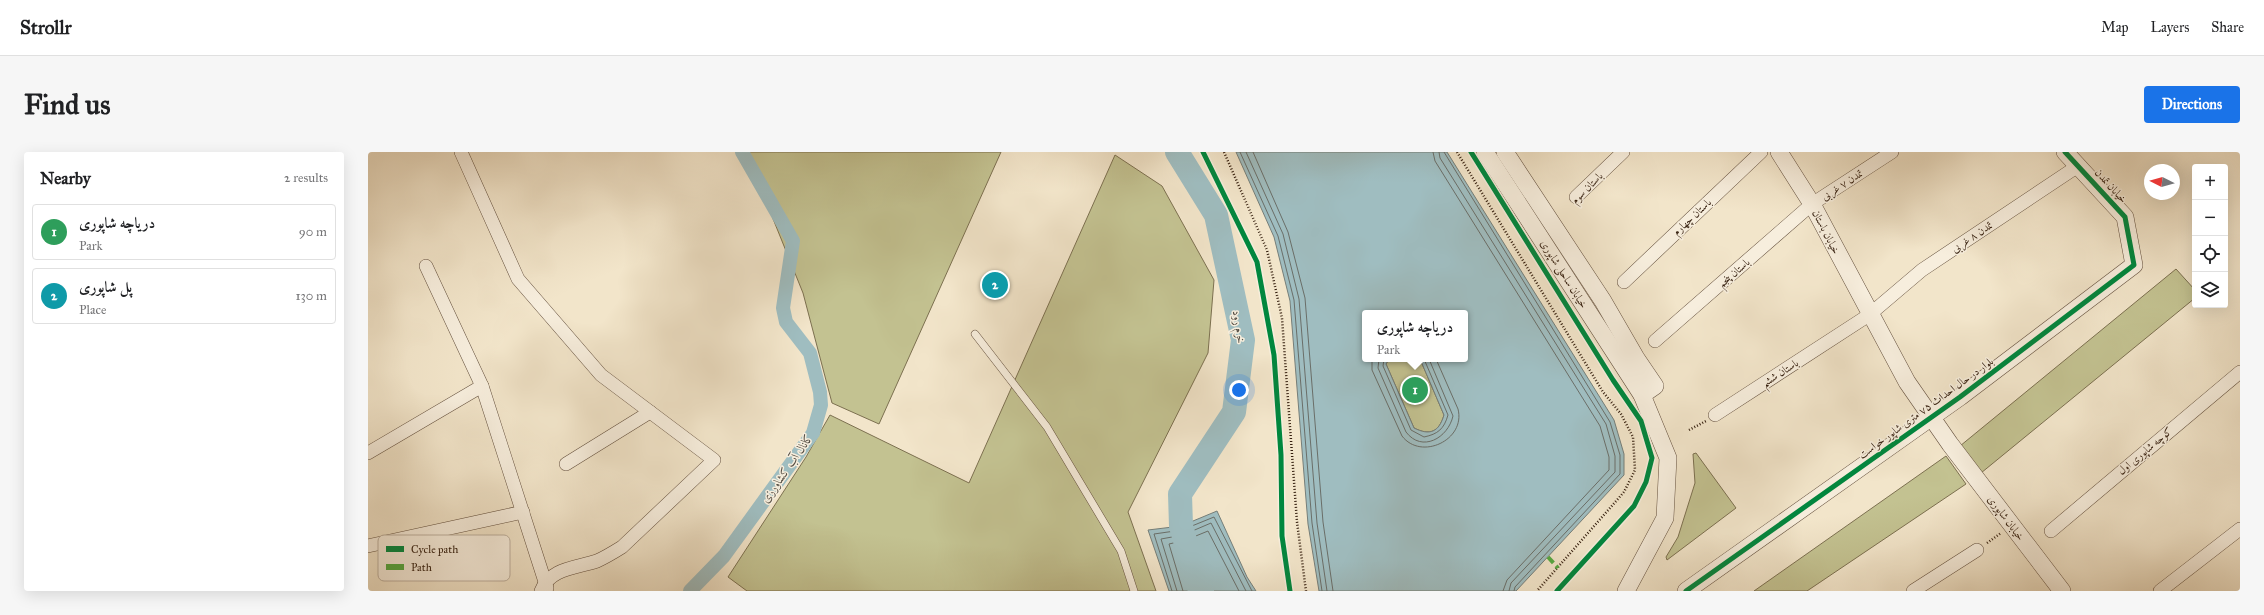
<!DOCTYPE html>
<html lang="en">
<head>
<meta charset="utf-8">
<style>
  :root { --surface:#fff; --page:#f6f6f6; --text:#202124; --muted:#757577; --line:#e0e0e0; --accent:#1a73e8 }
  body { margin:0; font-family:"IM FELL Great Primer",Amiri,serif; background:var(--page); color:var(--text) }
  .controls { position:absolute; right:12px; top:12px; display:grid; overflow:hidden; border-radius:4px; box-shadow:0 4px 16px #0002 }
  .controls button { width:36px; height:36px; display:grid; place-items:center; padding:0; border:0; border-bottom:1px solid var(--line); background:var(--surface); color:var(--text); font:20px sans-serif }
  .compass { position:absolute; left:1776px; top:12px; width:36px; height:36px; border-radius:50%; background:var(--surface); box-shadow:0 4px 16px #0002; rotate:276deg }
  .you { position:absolute; left:871px; top:238px; width:14px; height:14px; margin:-10px; border:3px solid #fff; border-radius:50%; background:#1a73e8; box-shadow:0 0 0 6px #1a73e833 }
  .badge { display:grid; place-items:center; width:26px; height:26px; border-radius:50%; background:var(--accent); color:#fff; font-size:13px; font-weight:700 }
  .pin { position:absolute; translate:-50% -50%; border:2px solid #fff; box-shadow:0 1px 4px #0006 }
  .popup { position:absolute; left:994px; top:158px; width:106px; height:52px; box-sizing:border-box; display:grid; place-content:center; border-radius:4px; background:var(--surface); filter:drop-shadow(0 1px 3px #0005); font-size:13px; white-space:nowrap; color:var(--muted) }
  .popup b { font-size:15px; color:var(--text) }
  .popup::after { content:''; position:absolute; left:50%; top:100%; margin-left:-8px; border:8px solid transparent; border-top-color:var(--surface) }
  .list { margin:0; padding:0; list-style:none }
  h2 { display:flex; justify-content:space-between; align-items:center; height:52px; margin:0; padding:0 16px; font-size:17px }
  h2 small { font-size:13px; font-weight:400; color:var(--muted) }
  .list li { display:grid; grid-template-columns:26px 1fr auto; gap:12px; align-items:center; box-sizing:border-box; height:56px; margin:0 8px 8px; padding:0 8px; border:1px solid var(--line); border-radius:4px }
  .list b { display:block; font-size:15px; white-space:nowrap }
  .list p { margin:0; font-size:13px; white-space:nowrap; color:var(--muted) }
  .list em { font-size:13px; font-style:normal; color:var(--muted) }
  .icon { flex:none; width:22px; height:22px; fill:none; stroke:currentColor; stroke-width:2; stroke-linecap:round; stroke-linejoin:round }
  .map { position:relative; flex:none; width:1872px; height:439px; overflow:hidden; border-radius:4px }
  header { display:flex; align-items:center; gap:24px; box-sizing:border-box; height:56px; padding:0 20px; background:var(--surface); border-bottom:1px solid var(--line) }
  header strong { font-size:19px }
  nav { display:flex; gap:22px; margin-inline-start:auto; font-size:14px }
  .intro { display:flex; align-items:center; justify-content:space-between; box-sizing:border-box; height:96px; padding:0 24px }
  h1 { margin:0; font-size:28px }
  .button { padding:10px 18px; border-radius:4px; background:var(--accent); color:#fff; font-size:14px; font-weight:700 }
  main { display:flex; gap:24px; padding:0 24px }
  aside { flex:1; background:var(--surface); border-radius:4px; box-shadow:0 4px 16px #0002 }
  .map>svg:first-child { display:block }
  .green { fill:#c3c291; stroke:#7c7050 }
  .water { fill:#9fbdc0; stroke:#757e79; fill-rule:evenodd }
  .lines { fill:none; stroke-linecap:round; stroke-linejoin:round }
  .shore { stroke:#6a6e68; stroke-width:1 }
  .canal { stroke:#9fbdc0; stroke-width:14 }
  .river { stroke:#9fbdc0; stroke-width:24 }
  .service-casing { stroke:#64503e; stroke-width:8 }
  .minor-casing { stroke:#64503e; stroke-width:14 }
  .tertiary-casing { stroke:#64503e; stroke-width:18 }
  .path { stroke:#351f0f; stroke-width:2.5; stroke-dasharray:1 2; stroke-linecap:butt }
  .service { stroke:#f7eedd; stroke-width:7 }
  .minor { stroke:#f7eedd; stroke-width:13 }
  .tertiary { stroke:#f7eedd; stroke-width:17 }
  .quiet { stroke:#54aa41; stroke-width:4; stroke-dasharray:8 4; stroke-linecap:butt }
  .cycleway-casing { stroke:#f7eedd; stroke-width:8 }
  .cycleway { stroke:#00873e; stroke-width:5 }
  .labels { text-anchor:middle; dominant-baseline:central; stroke-width:3; stroke-linejoin:round; paint-order:stroke }
  .street-label { font-size:11px; fill:#351f0f; stroke:#f7eedd }
  .water-label { font-size:12px; font-style:italic; fill:#554e44; stroke:#f7eedd }
  .key { fill:#f7eedd; stroke:#bdb09f; stroke-width:1 }
  .key-label { font-size:11px; fill:#351f0f }
</style>
</head>
<body>
<header>
<strong>Strollr</strong>
<nav><a>Map</a><a>Layers</a><a>Share</a></nav>
</header>
<div class="intro"><h1>Find us</h1><a class="button">Directions</a></div>
<main>
<aside>
<h2>Nearby<small>2 results</small></h2>
<ul class="list">
<li><span class="badge" style="background:#2e9e5b">1</span><div><b>دریاچه شاپوری</b><p>Park</p></div><em>90 m</em></li>
<li><span class="badge" style="background:#0f9aa8">2</span><div><b>پل شاپوری</b><p>Place</p></div><em>130 m</em></li>
</ul>
</aside>
<div class="map">
<svg width="1872" height="439" viewBox="0 0 1872 439">
  <rect width="100%" height="100%" fill="#f2e5ca"/>
  <filter id="stains"><feTurbulence type="fractalNoise" baseFrequency=".005" numOctaves="4"/><feColorMatrix values="0 0 0 0 .2 0 0 0 0 .09 0 0 0 0 .02 0 0 0 .5 -.17"/></filter>
  <radialGradient id="worn" r=".72"><stop offset=".6" stop-color="#630" stop-opacity="0"/><stop offset="1" stop-color="#630" stop-opacity=".3"/></radialGradient>
  <!-- green -->
  <g class="green">
    <path d="M378 0H633L511 272 464 251 435 141Z"/>
    <path d="M747 3 794 34 846 128 840 201 760 360 788 439H379L360 425 438 305 462 263 601 331Z"/>
    <path d="M1808 117 1827 138V146L1613 321 1592 294Z"/>
    <path d="M1021 207H1052L1076 263C1071 280 1062 284 1046 276L1018 212Z"/>
    <path d="M1328 301 1368 356 1299 408 1298 405 1310 385 1327 331 1325 302Z"/>
    <path d="M1578 304 1598 332 1439 439H1386Z"/>
  </g>
  <!-- water -->
  <g class="water">
    <path d="M868 0H1079L1246 268 1256 302V323L1148 439H951L940 372 922 149 906 85ZM997 161H1097V207H1052L1076 263C1071 280 1062 284 1046 276L1018 212 1021 207H997Z"/>
    <path d="M849 359 879 425 888 439H801L780 378 813 374Z"/>
  </g>
  <g class="lines">
    <!-- shore -->
    <g class="shore">
      <path d="M872 0 910 84 926 148 944 371 954 439"/>
      <path d="M878 0 915 82 931 147 949 371 959 439"/>
      <path d="M885 0 920 80 937 146 955 370 965 439"/>
      <path d="M1065 0 1067 9 1232 274 1241 305V318L1139 428 1135 439"/>
      <path d="M1071 0 1072 6 1238 272 1247 304V320L1143 431 1141 439"/>
      <path d="M1076 0 1242 270 1252 303V322L1147 435 1146 439"/>
      <path d="M1004 207V218L1034 284C1053 309 1098 288 1090 257L1068 207"/>
      <path d="M1011 207 1010 216 1038 280C1054 301 1080 286 1085 264L1061 207"/>
      <path d="M1016 207 1015 214 1043 278 1056 285C1070 282 1076 277 1080 263L1056 207"/>
      <path d="M804 439 786 382 814 378 846 365 884 439"/>
      <path d="M809 439 793 387 815 383 843 371 878 439"/>
      <path d="M815 439 801 392 818 388 840 379 871 439"/>
    </g>
    <!-- canal -->
    <path class="canal" d="M322 439 356 404 445 281 453 253 452 240 442 201 418 170 415 156 425 89 374 0"/>
    <!-- river -->
    <path class="river" d="M809 0 848 63 875 188 866 260 812 342 813 374 829 431 834 439"/>
    <!-- service casing -->
    <g class="service-casing">
      <path id="service" d="M607 182 679 275 753 399 766 439"/>
    </g>
    <!-- minor casing -->
    <g class="minor-casing">
      <g id="minor">
        <path d="M93 0 150 127 233 223 346 308 254 395C246 400 238 405 229 409 208 416 182 416 173 439"/>
        <path d="M1208 45 1255 0"/>
        <path d="M58 114 114 234 179 436"/>
        <path d="M1256 130 1393 0"/>
        <path d="M1287 189 1444 52 1524 0"/>
        <path d="M1347 263 1501 163 1554 118 1710 14"/>
        <path d="M0 301 114 234"/>
        <path d="M198 312 282 260"/>
        <path d="M1683 379 1872 220"/>
        <path d="M0 394 155 360"/>
        <path d="M1545 439 1609 398"/>
        <path d="M1792 439 1872 377"/>
      </g>
    </g>
    <!-- tertiary casing -->
    <g class="tertiary-casing">
      <g id="tertiary">
        <path d="M1117 0 1274 243 1300 306 1297 366 1258 439"/>
        <path d="M1137 0 1235 149 1268 206 1287 234 1274 243"/>
        <path d="M1411 0 1444 52 1539 230 1582 292 1694 439"/>
        <path d="M1318 439 1592 245 1766 113 1757 65 1697 0"/>
      </g>
    </g>
    <!-- path -->
    <g class="path">
      <path d="M856 0 899 98 914 166 929 370 938 439"/>
      <path d="M1089 0 1235 240 1253 262 1265 285 1267 318 1256 340 1169 439"/>
      <path d="M1321 278 1338 269"/>
      <path d="M1619 391 1633 381"/>
    </g>
    <!-- service -->
    <use href="#service" class="service"/>
    <!-- minor -->
    <use href="#minor" class="minor"/>
    <!-- tertiary -->
    <use href="#tertiary" class="tertiary"/>
    <!-- quiet -->
    <path class="quiet" d="M1180 405 1190 416"/>
    <!-- cycleway casing -->
    <g class="cycleway-casing">
      <g id="cycleway">
        <path d="M835 0 889 110 906 203 913 303 914 384 922 439"/>
        <path d="M1103 0 1245 228 1273 269 1284 306 1278 330 1266 354 1189 439"/>
        <path d="M1318 439 1592 245 1766 113 1757 65 1697 0"/>
      </g>
    </g>
    <!-- cycleway -->
    <use href="#cycleway" class="cycleway"/>
  </g>
  <g class="labels">
    <!-- street labels -->
    <g class="street-label">
      <text transform="translate(1474 33) rotate(-33)">تمدن ۷ غربی</text>
      <text transform="translate(1743 34) rotate(48)">خیابان تمدن</text>
      <text transform="translate(1219 36) rotate(-45)">باستان سوم</text>
      <text transform="translate(1324 65) rotate(-43)">باستان چهارم</text>
      <text transform="translate(1458 80) rotate(63)">خیابان باستان</text>
      <text transform="translate(1604 85) rotate(-34)">تمدن ۸ غربی</text>
      <text transform="translate(1366 121) rotate(-41)">باستان پنجم</text>
      <text transform="translate(1196 122) rotate(58)">خیابان ساحلی شاپوری</text>
      <text transform="translate(1412 221) rotate(-33)">باستان ششم</text>
      <text transform="translate(1558 256) rotate(-36)">بلوار در حال احداث ۷۵ متری شاپور خواست</text>
      <text transform="translate(1777 299) rotate(-40)">کوچه شاپوری اول</text>
      <text transform="translate(1638 366) rotate(53)">خیابان شاپوری</text>
    </g>
    <!-- water labels -->
    <g class="water-label">
      <text transform="translate(871 175) rotate(82)">خرم رود</text>
      <text transform="translate(419 316) rotate(-55)">کانال آب کشاورزی</text>
    </g>
  </g>
  <!-- legend -->
  <rect x="10" y="383" width="132" height="46" rx="6" class="key"/>
  <rect x="18" y="394" width="18" height="6" fill="#00873e"/>
  <rect x="18" y="412" width="18" height="6" fill="#54aa41"/>
  <g class="key-label">
    <text x="43" y="401">Cycle path</text>
    <text x="43" y="419">Path</text>
  </g>
  <rect width="100%" height="100%" filter="url(#stains)"/>
  <rect width="100%" height="100%" fill="url(#worn)"/>
</svg>
<div class="controls">
<button>+</button>
<button>−</button>
<button><svg class="icon" aria-label="locate" viewBox="0 0 24 24"><circle cx="12" cy="12" r="6"/><path d="M12 2v4M12 18v4M2 12h4M18 12h4"/></svg></button>
<button><svg class="icon" aria-label="layers" viewBox="0 0 24 24"><path d="M12 4l9 5-9 5-9-5zM3 14l9 5 9-5"/></svg></button>
</div>
<svg class="compass" viewBox="-18 -18 36 36"><path d="M0-13l5 13h-10z" fill="#e53935"/><path d="M0 13l5-13h-10z" fill="#757577"/></svg>
<div class="you"></div>
<div class="pin badge" style="left:1047px;top:238px;background:#2e9e5b">1</div>
<div class="popup"><b>دریاچه شاپوری</b>Park</div>
<div class="pin badge" style="left:627px;top:133px;background:#0f9aa8">2</div>
</div>
</main>
</body>
</html>
